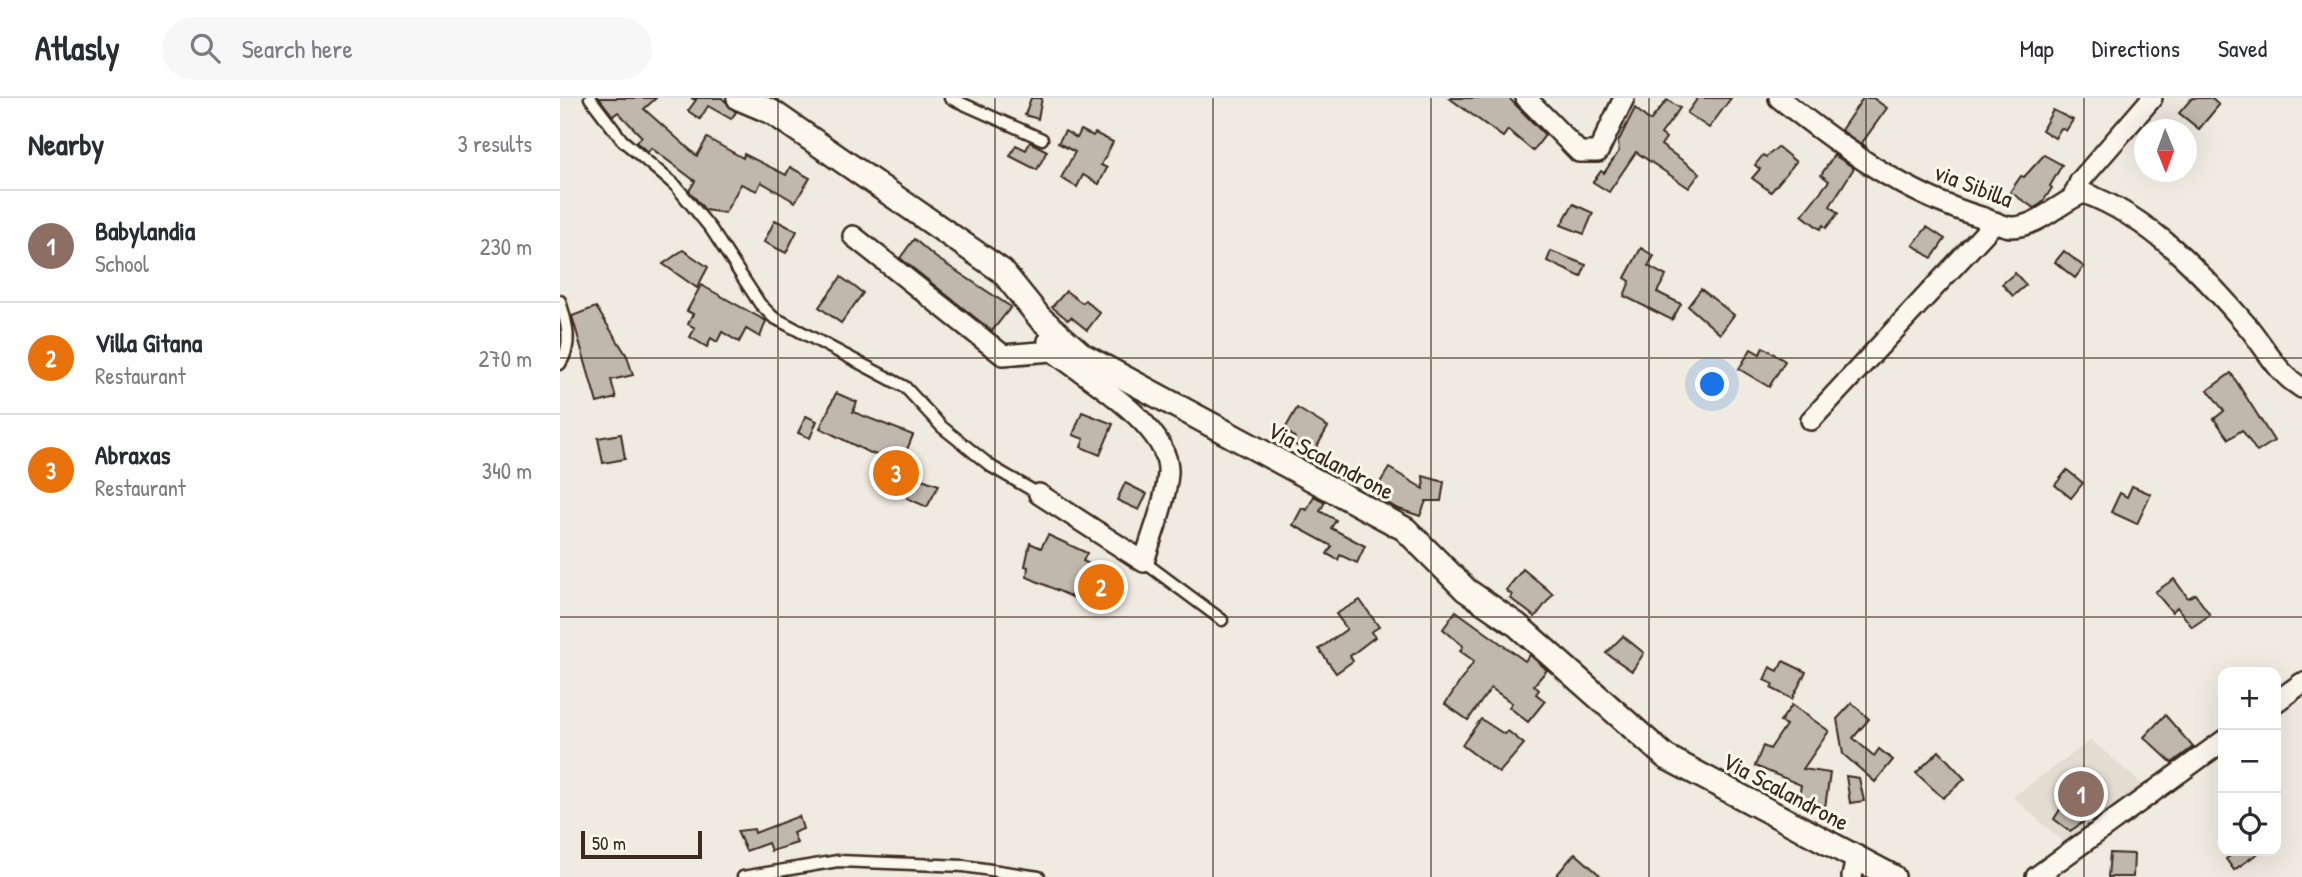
<!DOCTYPE html>
<html lang="en">
<head>
<meta charset="utf-8">
<style>
  :root { --surface:#fff; --page:#f7f7f7; --text:#2b2b33; --muted:#7c7c81; --line:#e1e1e2; --accent:#b45309 }
  body { margin:0; font-family:"Patrick Hand",sans-serif; background:var(--page); color:var(--text) }
  .controls { position:absolute; right:21px; bottom:21px; display:grid; overflow:hidden; border-radius:14px; box-shadow:0 7px 28px #0002 }
  .controls button { width:63px; height:63px; display:grid; place-items:center; padding:0; border:0; border-bottom:2px solid var(--line); background:var(--surface); color:var(--text); font:35px sans-serif }
  .compass { position:absolute; left:1574px; top:21px; width:63px; height:63px; border-radius:50%; background:var(--surface); box-shadow:0 7px 28px #0002; rotate:179deg }
  .scale { position:absolute; left:21px; bottom:18px; width:121px; box-sizing:border-box; padding-left:7px; border:4px solid #3b2a1e; border-top:0; font-size:19px; line-height:24px; white-space:nowrap; color:#3b2a1e; -webkit-text-stroke:5px #fbf7ec; paint-order:stroke }
  .you { position:absolute; left:1153px; top:287px; width:24px; height:24px; margin:-18px; border:5px solid #fff; border-radius:50%; background:#1a73e8; box-shadow:0 0 0 10px #1a73e833 }
  .badge { display:grid; place-items:center; width:46px; height:46px; border-radius:50%; background:var(--accent); color:#fff; font-size:23px; font-weight:700 }
  .pin { position:absolute; translate:-50% -50%; border:4px solid #fff; box-shadow:0 2px 7px #0006 }
  .list { margin:0; padding:0; list-style:none }
  h2 { display:flex; justify-content:space-between; align-items:center; height:91px; margin:0; padding:0 28px; font-size:30px }
  h2 small { font-size:23px; font-weight:400; color:var(--muted) }
  .list li { display:grid; grid-template-columns:46px 1fr auto; gap:21px; align-items:center; box-sizing:border-box; height:112px; padding:0 28px; border-top:2px solid var(--line) }
  .list b { display:block; font-size:26px; white-space:nowrap }
  .list p { margin:0; font-size:23px; white-space:nowrap; color:var(--muted) }
  .list em { font-size:23px; font-style:normal; color:var(--muted) }
  .icon { flex:none; width:38px; height:38px; fill:none; stroke:currentColor; stroke-width:2; stroke-linecap:round; stroke-linejoin:round }
  .map { position:relative; flex:none; width:1742px; height:779px; overflow:hidden }
  header { display:flex; align-items:center; gap:42px; box-sizing:border-box; height:98px; padding:0 35px; background:var(--surface); border-bottom:2px solid var(--line) }
  header strong { font-size:33px }
  nav { display:flex; gap:38px; margin-inline-start:auto; font-size:24px }
  .search { width:490px; height:63px; background:var(--page); display:flex; align-items:center; gap:18px; box-sizing:border-box; padding:0 24px; border-radius:38px; color:var(--muted); font-size:26px }
  main { display:flex }
  aside { flex:1; background:var(--surface) }
  .map>svg:first-child { display:block }
  .built { fill:#e2dcd1 }
  .building { fill:#c0b8ad; stroke:#3b2a1e; stroke-width:2 }
  .lines { fill:none; stroke-linecap:round; stroke-linejoin:round }
  .service-casing { stroke:#3b2a1e; stroke-width:15 }
  .minor-casing { stroke:#3b2a1e; stroke-width:24 }
  .tertiary-casing { stroke:#3b2a1e; stroke-width:28 }
  .service { stroke:#fbf7ec; stroke-width:10 }
  .minor { stroke:#fbf7ec; stroke-width:19 }
  .tertiary { stroke:#fbf7ec; stroke-width:23 }
  .grid { fill:none; stroke:#3b2a1e; stroke-width:2; stroke-opacity:0.55 }
  .labels { text-anchor:middle; dominant-baseline:central; stroke-width:6; stroke-linejoin:round; paint-order:stroke }
  .street-label { font-size:24px; fill:#3b2a1e; stroke:#fbf7ec }
</style>
</head>
<body>
<header>
<strong>Atlasly</strong>
<div class="search"><svg class="icon" aria-label="search" viewBox="0 0 24 24"><circle cx="10" cy="10" r="6"/><path d="M15 15l6 6"/></svg>Search here</div>
<nav><a>Map</a><a>Directions</a><a>Saved</a></nav>
</header>
<main>
<aside>
<h2>Nearby<small>3 results</small></h2>
<ul class="list">
<li><span class="badge" style="background:#8d6e63">1</span><div><b>Babylandia</b><p>School</p></div><em>230 m</em></li>
<li><span class="badge" style="background:#e8710a">2</span><div><b>Villa Gitana</b><p>Restaurant</p></div><em>270 m</em></li>
<li><span class="badge" style="background:#e8710a">3</span><div><b>Abraxas</b><p>Restaurant</p></div><em>340 m</em></li>
</ul>
</aside>
<div class="map">
<svg width="1742" height="779" viewBox="0 0 1742 779">
  <rect width="100%" height="100%" fill="#f0ebe0"/>
  <filter id="ink" filterUnits="userSpaceOnUse"><feTurbulence type="fractalNoise" baseFrequency=".0143" numOctaves="2"/><feDisplacementMap in="SourceGraphic" scale="14" xChannelSelector="R" yChannelSelector="G"/><feConvolveMatrix kernelMatrix="1 2 1 2 8 2 1 2 1" color-interpolation-filters="sRGB"/></filter>
  <g filter="url(#ink)">
    <!-- built -->
    <path class="built" d="M1531 642 1590 693 1511 751 1453 699Z"/>
    <!-- building -->
    <g class="building">
      <path d="M39 0H96L84 11 137 58 147 40 183 60 184 56 226 77 230 69 250 80 235 104 201 84 197 93 181 86 165 115 145 112 129 93 135 83 91 50 88 54 76 44 82 39 58 14 53 18Z"/>
      <path d="M131 0H162L176 14 171 21 148 8 140 21 128 13 136 2Z"/>
      <path d="M471 0H482L478 21 465 17Z"/>
      <path d="M889 0H949L985 37 973 53 948 32 943 39Z"/>
      <path d="M1138 0H1171L1149 30 1127 15Z"/>
      <path d="M1303 0H1313L1327 10 1302 45 1307 50 1281 32Z"/>
      <path d="M1632 0H1651L1659 7 1639 31 1619 15Z"/>
      <path d="M1107 2 1120 10 1101 36 1106 40 1101 47 1140 75 1129 90 1076 54 1049 94 1033 84 1041 73 1044 75 1059 53 1058 44 1075 10 1090 23Z"/>
      <path d="M1493 12 1513 22 1506 33 1501 30 1495 40 1482 32Z"/>
      <path d="M521 32 533 38 535 35 553 44 541 67 547 70 539 86 523 77 517 89 501 80 515 54 498 45 505 33 517 40Z"/>
      <path d="M470 44 487 53 477 72 450 58 456 47 466 52Z"/>
      <path d="M1218 49 1236 64 1211 94 1192 80 1200 71 1195 67 1203 57 1206 59Z"/>
      <path d="M1274 57 1294 70 1270 108 1278 115 1266 130 1263 127 1260 131 1242 117 1269 83 1261 77Z"/>
      <path d="M1484 57 1502 67 1490 88 1492 90 1482 105 1474 110 1450 94 1461 78 1464 79Z"/>
      <path d="M1013 106 1033 115 1024 136 1001 127Z"/>
      <path d="M215 122 237 133 226 155 204 144Z"/>
      <path d="M1367 129 1385 141 1372 160 1353 147Z"/>
      <path d="M354 141 375 159 451 209 432 233 340 160Z"/>
      <path d="M1081 150 1094 158 1088 168 1106 178 1097 194 1121 206 1112 222 1064 198 1070 183 1065 180Z"/>
      <path d="M123 152 148 169 137 190 103 166Z"/>
      <path d="M991 153 1026 167 1021 179 987 163Z"/>
      <path d="M1504 153 1524 169 1515 180 1495 164Z"/>
      <path d="M1455 175 1466 187 1453 198 1442 186Z"/>
      <path d="M281 179 303 195 281 225 259 209Z"/>
      <path d="M141 187 206 223 200 239 186 231 179 244 162 234 157 244 151 240 147 249 130 239 135 230 128 226 133 216 127 213Z"/>
      <path d="M1141 191 1174 217 1160 236 1128 208Z"/>
      <path d="M506 193 522 205 525 202 540 215 527 232 511 219 508 222 492 209Z"/>
      <path d="M36 209 67 258 73 277 51 282 56 300 37 305 12 218Z"/>
      <path d="M1203 249 1225 263 1209 289 1179 271 1191 251 1200 256Z"/>
      <path d="M1671 275 1714 343 1697 354 1682 332 1669 341 1654 321 1664 313 1648 292Z"/>
      <path d="M276 295 297 304 293 314 353 337 342 364 336 362 334 364 306 353 260 330Z"/>
      <path d="M737 310 768 329 752 357 732 345 735 340 725 331Z"/>
      <path d="M522 314 553 326 540 357 521 349 524 341 513 337Z"/>
      <path d="M246 318 257 323 250 340 238 335Z"/>
      <path d="M61 336 65 361 43 365 38 340Z"/>
      <path d="M829 370 864 391 863 378 884 384 881 403H866L860 418 836 410 813 396Z"/>
      <path d="M1507 372 1523 385 1511 400 1495 387Z"/>
      <path d="M356 379 379 387 367 409 347 400Z"/>
      <path d="M565 385 587 396 579 412 557 402Z"/>
      <path d="M1572 388 1591 396 1577 426 1551 414 1560 395 1567 399Z"/>
      <path d="M754 398 765 404 760 413 776 422 771 430 805 448 797 465 780 457 778 462 767 456 772 448 733 427 742 410 747 412Z"/>
      <path d="M488 437 527 455 523 463 558 480 539 511 467 479 468 469 465 468 470 445 481 450Z"/>
      <path d="M963 471 993 496 975 519 950 500 952 497 946 492Z"/>
      <path d="M1614 481 1628 500 1635 496 1650 517 1632 529 1617 509 1612 514 1595 494Z"/>
      <path d="M800 502 819 529 811 534 815 539 790 558 793 563 776 575 759 551 787 531 776 516Z"/>
      <path d="M896 513 965 563 970 557 987 572 974 587 979 592 976 596 985 603 968 624 949 609 952 605 931 590 908 622 885 606 914 563 900 553 903 548 883 531Z"/>
      <path d="M1063 538 1084 555 1072 573 1046 555Z"/>
      <path d="M1223 563 1246 574 1232 601 1211 590 1213 586 1204 582 1210 569 1218 573Z"/>
      <path d="M1292 605 1309 621 1293 640 1314 658 1319 651 1333 662 1315 684 1283 656 1277 621Z"/>
      <path d="M1232 607 1269 633 1243 671 1270 675 1265 709 1238 705 1241 687 1195 668 1203 648 1210 651 1226 627 1220 624Z"/>
      <path d="M1605 617 1633 649 1612 665 1584 639Z"/>
      <path d="M921 621 944 636 948 633 964 646 939 675 902 647Z"/>
      <path d="M1379 653 1405 681 1383 700 1356 675Z"/>
      <path d="M1286 678 1299 680 1304 703 1290 705Z"/>
      <path d="M1515 683 1540 705 1525 723 1510 733 1494 721 1506 702 1502 699Z"/>
      <path d="M239 718 243 731 233 735 237 745 211 753 208 745 186 753 177 733 194 731 195 735Z"/>
      <path d="M1677 753H1701L1674 772 1666 761Z"/>
      <path d="M1015 755 1042 779H995Z"/>
      <path d="M1550 755 1574 756 1573 779H1548Z"/>
    </g>
    <g class="lines">
      <!-- service casing -->
      <g class="service-casing">
        <g id="service">
          <path d="M30 0 62 42 116 88 151 131 200 206 213 219 345 289 382 329 432 369 479 396"/>
          <path d="M390 0 482 41"/>
          <path d="M0 203C7 225 13 247 0 266"/>
          <path d="M584 464 662 522"/>
          <path d="M183 779 278 763 404 768 479 779"/>
        </g>
      </g>
      <!-- minor casing -->
      <g class="minor-casing">
        <g id="minor">
          <path d="M966 0 1019 54H1038L1064 0"/>
          <path d="M1219 0C1281 49 1344 96 1421 119 1430 122 1443 129 1452 129 1478 129 1501 103 1524 95 1590 119 1644 177 1689 230 1707 252 1717 275 1742 290"/>
          <path d="M1513 99 1520 83 1592 0"/>
          <path d="M293 138 443 257 492 253 488 243"/>
          <path d="M1251 322 1435 124"/>
          <path d="M479 396 584 464C592 436 606 403 608 375 611 328 525 278 492 253"/>
          <path d="M1716 604 1742 585"/>
          <path d="M1292 779 1296 760"/>
          <path d="M1476 779 1663 643"/>
        </g>
      </g>
      <!-- tertiary casing -->
      <g class="tertiary-casing">
        <path id="tertiary" d="M179 0 212 14 442 173 480 220 522 257 845 431 906 492 957 527 1106 659 1333 779"/>
      </g>
      <!-- service -->
      <use href="#service" class="service"/>
      <!-- minor -->
      <use href="#minor" class="minor"/>
      <!-- tertiary -->
      <use href="#tertiary" class="tertiary"/>
    </g>
  </g>
  <!-- grid -->
  <path class="grid" d="M218 0V779M435 0V779M653 0V779M871 0V779M1089 0V779M1306 0V779M1524 0V779M0 260H1742M0 519H1742"/>
  <g class="labels">
    <!-- street labels -->
    <g class="street-label">
      <text transform="translate(1414 87) rotate(21)">via Sibilla</text>
      <text transform="translate(771 362) rotate(28)">Via Scalandrone</text>
      <text transform="translate(1226 693) rotate(28)">Via Scalandrone</text>
    </g>
  </g>
</svg>
<div class="controls">
<button>+</button>
<button>−</button>
<button><svg class="icon" aria-label="locate" viewBox="0 0 24 24"><circle cx="12" cy="12" r="6"/><path d="M12 2v4M12 18v4M2 12h4M18 12h4"/></svg></button>
</div>
<svg class="compass" viewBox="-18 -18 36 36"><path d="M0-13l5 13h-10z" fill="#e53935"/><path d="M0 13l5-13h-10z" fill="#7c7c81"/></svg>
<div class="scale">50 m</div>
<div class="you"></div>
<div class="pin badge" style="left:1521px;top:696px;background:#8d6e63">1</div>
<div class="pin badge" style="left:541px;top:489px;background:#e8710a">2</div>
<div class="pin badge" style="left:336px;top:375px;background:#e8710a">3</div>
</div>
</main>
</body>
</html>
